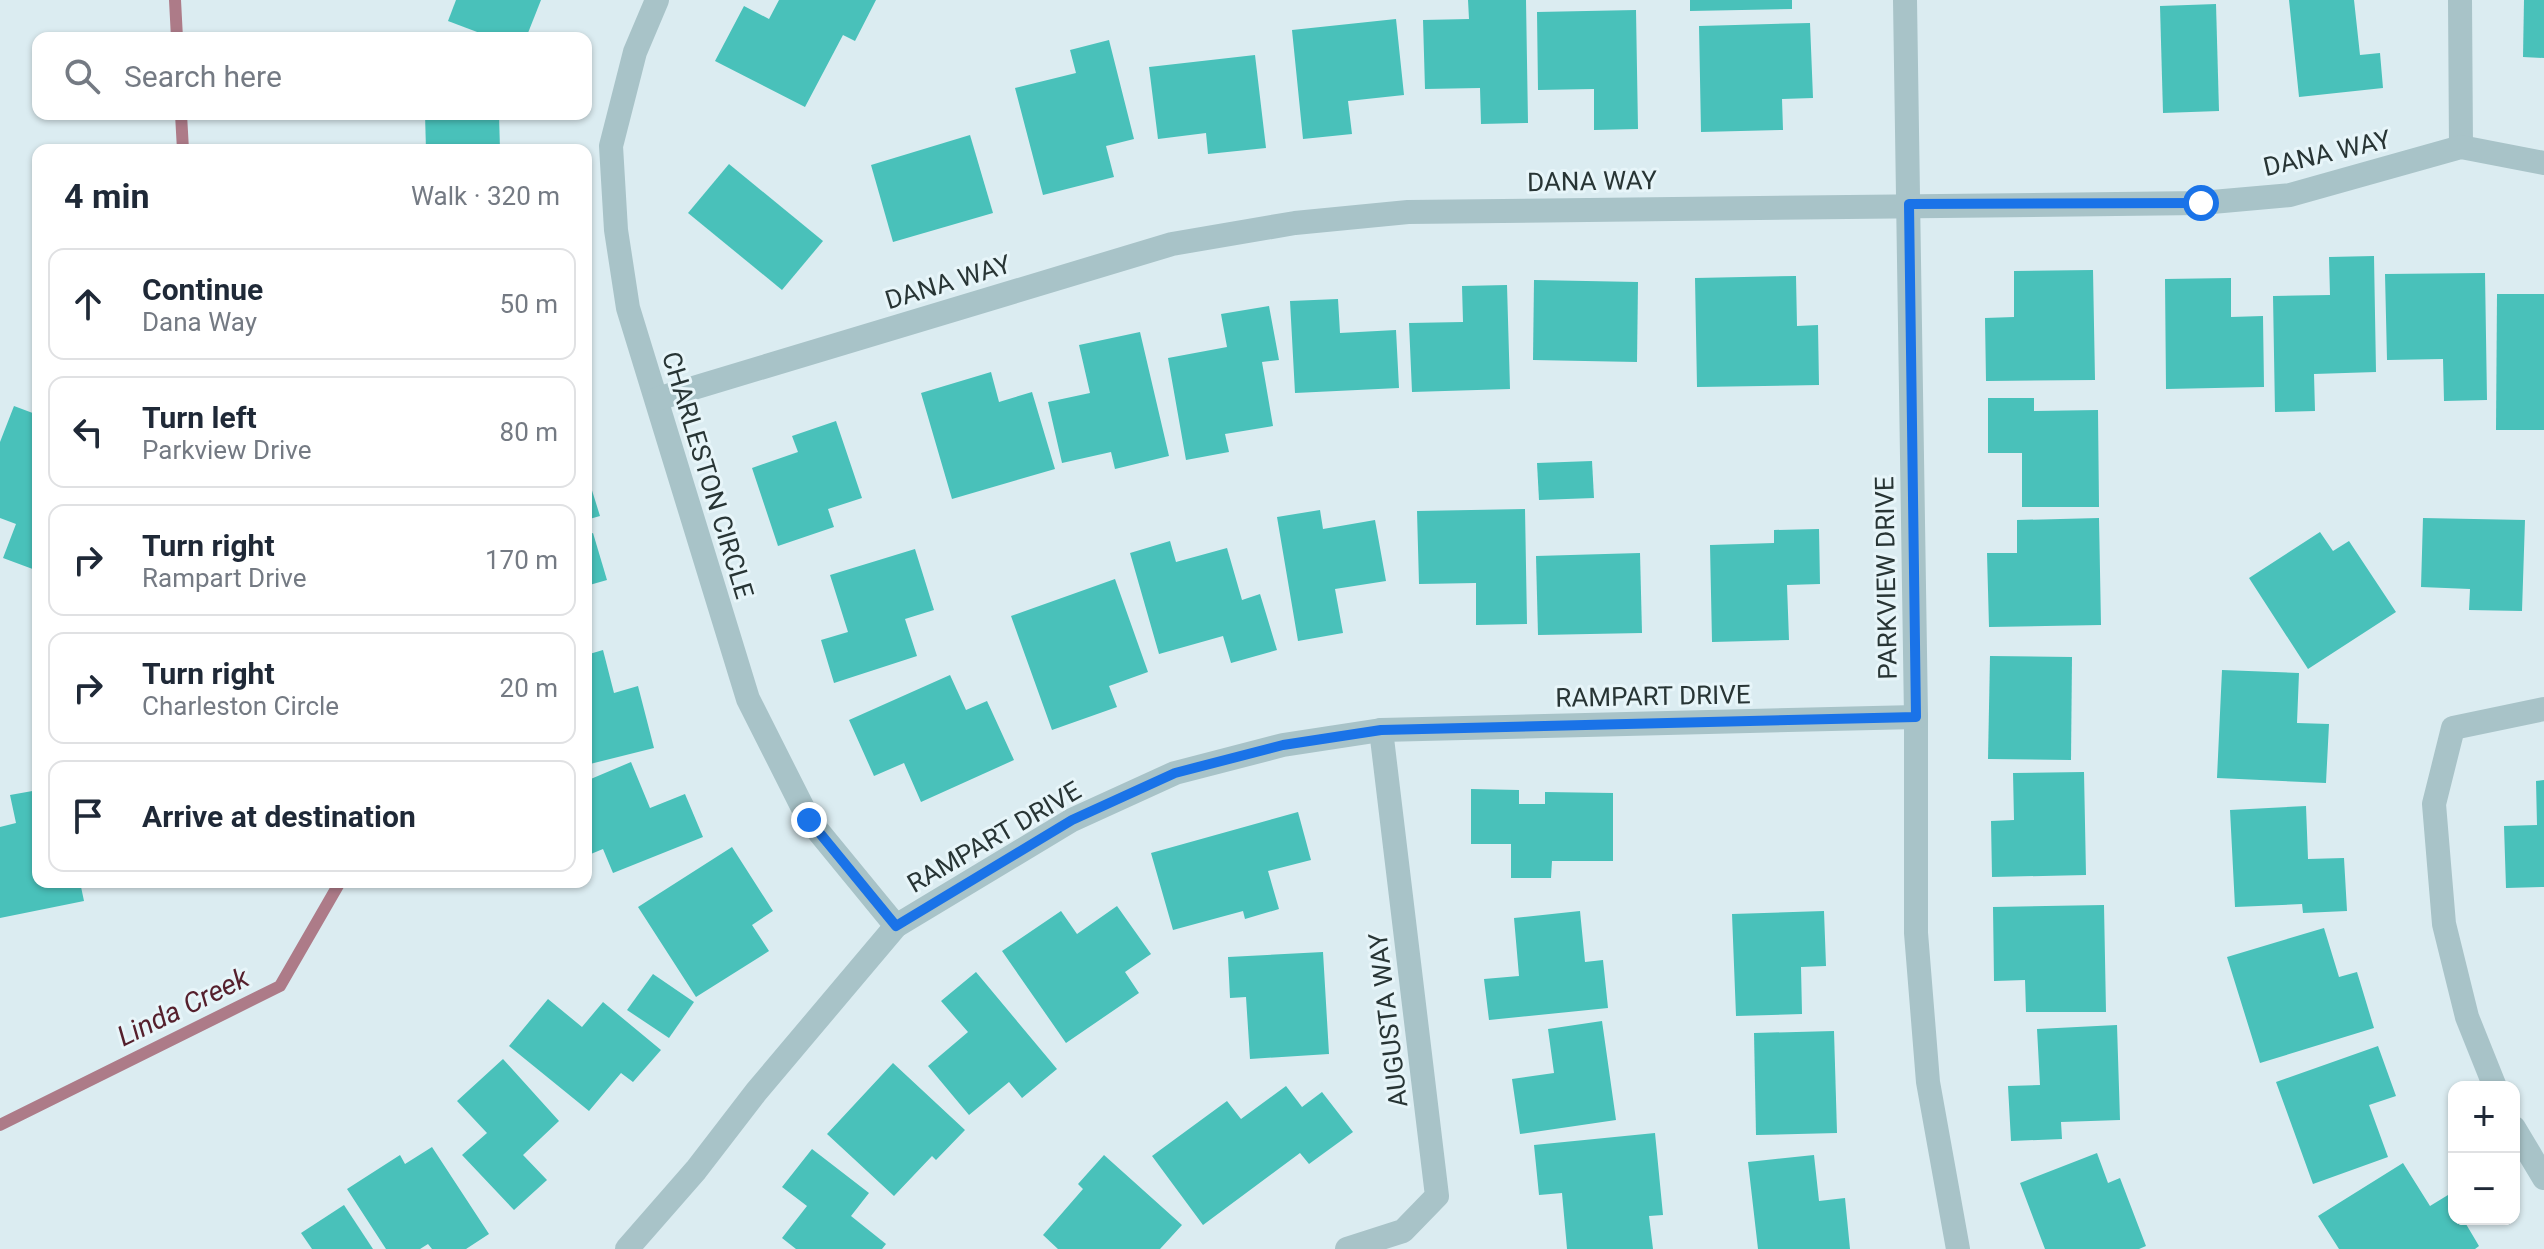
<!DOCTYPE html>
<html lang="en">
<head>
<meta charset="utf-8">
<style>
  :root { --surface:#fff; --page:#f2f2f3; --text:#1f2937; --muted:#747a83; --line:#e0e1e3 }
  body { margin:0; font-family:Roboto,sans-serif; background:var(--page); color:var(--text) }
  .controls { position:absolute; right:24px; bottom:24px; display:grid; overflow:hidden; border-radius:16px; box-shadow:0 2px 6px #0004 }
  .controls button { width:72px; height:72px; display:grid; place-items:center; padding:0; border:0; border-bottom:2px solid var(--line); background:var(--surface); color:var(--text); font:40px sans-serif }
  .stop { position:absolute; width:24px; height:24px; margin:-18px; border:6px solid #1a73e8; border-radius:50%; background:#fff }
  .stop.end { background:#1a73e8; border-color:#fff; box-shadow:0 2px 8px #0008 }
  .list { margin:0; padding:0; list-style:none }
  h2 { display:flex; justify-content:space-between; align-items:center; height:104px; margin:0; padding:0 32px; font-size:34px }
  h2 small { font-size:26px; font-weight:400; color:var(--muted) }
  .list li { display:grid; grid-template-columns:52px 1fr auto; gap:24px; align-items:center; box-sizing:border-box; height:112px; margin:0 16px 16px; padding:0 16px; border:2px solid var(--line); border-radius:16px }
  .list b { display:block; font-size:30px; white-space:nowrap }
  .list p { margin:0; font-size:26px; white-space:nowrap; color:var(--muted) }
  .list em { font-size:26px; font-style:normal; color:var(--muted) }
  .icon { flex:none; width:44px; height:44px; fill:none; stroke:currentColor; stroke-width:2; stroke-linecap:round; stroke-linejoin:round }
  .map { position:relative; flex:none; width:2544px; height:1249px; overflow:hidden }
  .search { position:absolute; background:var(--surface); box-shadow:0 2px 6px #0004; left:32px; top:32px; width:560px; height:88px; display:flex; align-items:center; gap:20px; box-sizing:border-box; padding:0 28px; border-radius:16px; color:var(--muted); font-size:30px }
  .panel { position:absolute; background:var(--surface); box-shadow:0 2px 6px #0004; left:32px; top:144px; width:560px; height:744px; border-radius:16px }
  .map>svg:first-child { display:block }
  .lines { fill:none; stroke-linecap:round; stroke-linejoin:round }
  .stream { stroke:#ad7b88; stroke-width:12 }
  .building { fill:#49c1ba }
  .street { stroke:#a8c3c8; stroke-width:24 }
  .route { stroke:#1a73e8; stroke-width:10 }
  .labels { text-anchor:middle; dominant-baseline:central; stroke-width:6; stroke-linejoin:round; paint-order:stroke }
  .street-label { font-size:26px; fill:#283535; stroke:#e7f5f9 }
  .water-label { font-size:28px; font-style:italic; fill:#551f2c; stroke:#e7f5f9 }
</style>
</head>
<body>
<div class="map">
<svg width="2544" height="1249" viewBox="0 0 2544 1249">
  <rect width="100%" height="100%" fill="#dbecf1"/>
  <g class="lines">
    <!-- stream -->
    <g class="stream">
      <path d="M175 0 177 38"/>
      <path d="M181 114 183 150"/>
      <path d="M0 1125 280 986 340 882"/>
    </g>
  </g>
  <!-- building -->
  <g class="building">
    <path d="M456 0H541L526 38H493L448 21Z"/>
    <path d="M779 0H876L855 41 843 35 805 107 715 61 744 6 769 19Z"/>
    <path d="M1468 0H1526L1528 123 1481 124 1480 88 1425 89 1423 20 1469 19Z"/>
    <path d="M1690 0H1792V9L1690 11Z"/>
    <path d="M2289 0H2354L2360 55 2380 53 2383 88 2299 97Z"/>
    <path d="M2524 0H2544V58L2523 57Z"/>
    <path d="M2216 4 2219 111 2163 113 2160 6Z"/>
    <path d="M1636 10 1638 129 1594 130V89L1538 90 1537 12Z"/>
    <path d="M1396 19 1404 95 1348 101 1352 134 1303 139 1292 30Z"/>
    <path d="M1810 23 1813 98 1782 99 1783 130 1701 132 1699 26Z"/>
    <path d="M1109 40 1134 139 1106 146 1114 177 1043 195 1015 88 1076 73 1070 50Z"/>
    <path d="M1255 55 1266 148 1208 154 1206 133 1158 139 1149 67Z"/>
    <path d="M425 114H499L500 150H426Z"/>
    <path d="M970 135 993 213 893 242 871 165Z"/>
    <path d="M729 164 823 241 782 290 688 213Z"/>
    <path d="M2374 256 2376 372 2314 374 2315 411 2275 412 2273 296 2330 295 2329 257Z"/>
    <path d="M2093 270 2095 380 1986 381 1985 318 2014 317V271Z"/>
    <path d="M2485 273 2487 400 2444 401 2443 359 2387 360 2385 274Z"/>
    <path d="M1796 276 1797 326 1818 325 1819 385 1697 387 1695 278Z"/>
    <path d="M2231 278V317L2263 316 2264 387 2166 389 2165 279Z"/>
    <path d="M1534 280 1638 282 1637 362 1533 360Z"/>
    <path d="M1507 285 1510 389 1412 392 1409 323 1463 322 1462 286Z"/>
    <path d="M2497 294H2544V430H2496Z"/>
    <path d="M1338 299 1340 333 1396 330 1399 388 1295 393 1290 301Z"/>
    <path d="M1269 306 1279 360 1262 362 1273 426 1225 434 1229 452 1186 460 1168 358 1227 347 1221 314Z"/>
    <path d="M1140 332 1169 456 1115 469 1111 452 1062 463 1048 402 1090 393 1079 345Z"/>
    <path d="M991 372 999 402 1032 392 1055 469 952 499 921 393Z"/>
    <path d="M1988 398H2034V411L2098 410 2099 507H2022V453H1988Z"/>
    <path d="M14 406 38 415V571L3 558 16 524 0 518V442Z"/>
    <path d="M836 421 862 498 828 509 834 527 778 546 752 468 798 452 792 436Z"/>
    <path d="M1592 461 1594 498 1539 500 1537 463Z"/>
    <path d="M586 471 600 516 586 520Z"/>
    <path d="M1525 509 1527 624 1476 625V583L1419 584 1417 511Z"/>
    <path d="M1320 510 1323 529 1375 520 1386 581 1335 589 1343 633 1298 641 1277 517Z"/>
    <path d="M2099 518 2101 625 1989 627 1987 553H2017V520Z"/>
    <path d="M2423 518 2525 520 2522 611 2469 610 2470 589 2421 587Z"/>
    <path d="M1819 529 1820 584 1787 585 1789 640 1712 642 1710 545 1774 543V530Z"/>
    <path d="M2320 532 2333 551 2349 541 2396 612 2308 669 2249 578Z"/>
    <path d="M593 533 607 580 586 586V535Z"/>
    <path d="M1170 541 1176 562 1227 548 1242 600 1260 594 1277 650 1231 663 1223 636 1159 654 1130 553Z"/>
    <path d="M915 549 934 610 905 619 917 656 834 683 821 640 848 632 830 575Z"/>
    <path d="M1640 553 1642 633 1538 635 1536 556Z"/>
    <path d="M1115 579 1148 672 1109 686 1117 707 1052 730 1011 616Z"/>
    <path d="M603 650 614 693 638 686 654 748 586 765V655Z"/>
    <path d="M1990 656 2072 657 2071 760 1988 759Z"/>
    <path d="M2222 670 2299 673 2297 723 2329 724 2326 783 2217 778Z"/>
    <path d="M950 675 966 710 987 701 1014 760 921 802 904 763 874 776 849 720Z"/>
    <path d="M631 762 650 808 685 794 703 837 613 873 603 849 586 856V781Z"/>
    <path d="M2084 772 2086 875 1992 877 1991 821 2014 820 2013 773Z"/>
    <path d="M2544 780V887L2506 888 2504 826 2537 825 2536 781Z"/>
    <path d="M1471 789 1519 790V804H1545V792L1613 793V861H1552L1551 878H1511V844H1471Z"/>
    <path d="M38 790V882H80L84 901 0 918V827L16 823 10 795Z"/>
    <path d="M2306 806 2308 859 2344 858 2347 911 2303 913 2302 904 2235 907 2230 810Z"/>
    <path d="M1298 812 1311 860 1268 871 1279 909 1245 919 1243 911 1173 930 1151 853Z"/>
    <path d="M732 847 773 911 752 925 769 951 696 997 638 907Z"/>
    <path d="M2104 905 2106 1012H2026L2025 980 1994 981 1993 907Z"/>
    <path d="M1117 906 1151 954 1125 972 1139 993 1066 1043 1002 951 1061 911 1077 934Z"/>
    <path d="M1580 911 1585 962 1603 960 1608 1008 1489 1020 1484 979 1519 976 1514 918Z"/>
    <path d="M1824 911 1826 966 1801 967 1802 1014 1736 1016 1732 914Z"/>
    <path d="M2324 928 2339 977 2357 972 2374 1028 2260 1063 2227 957Z"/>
    <path d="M1323 952 1329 1054 1250 1059 1246 997 1230 998 1228 957Z"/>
    <path d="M976 972 1057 1069 1022 1098 1009 1082 969 1115 928 1066 968 1032 941 1001Z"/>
    <path d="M653 974 694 1002 669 1038 627 1010Z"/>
    <path d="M548 999 582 1027 603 1002 661 1050 633 1082 621 1073 589 1111 509 1046Z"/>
    <path d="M1602 1021 1616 1120 1520 1134 1512 1079 1554 1073 1548 1029Z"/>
    <path d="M2117 1025 2120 1120 2061 1122 2062 1139 2011 1141 2008 1086 2040 1085 2037 1029Z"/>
    <path d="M1834 1031 1837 1133 1756 1135 1754 1033Z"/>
    <path d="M2378 1046 2396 1096 2369 1105 2388 1157 2313 1184 2276 1082Z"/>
    <path d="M503 1059 559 1121 523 1155 547 1180 514 1210 462 1155 487 1133 457 1101Z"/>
    <path d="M893 1063 965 1130 936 1160 932 1156 894 1196 827 1134Z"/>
    <path d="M1286 1086 1302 1107 1322 1092 1353 1132 1309 1164 1300 1153 1203 1225 1152 1156 1227 1101 1241 1119Z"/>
    <path d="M1655 1133 1663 1215 1649 1216 1653 1249H1567L1562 1193 1539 1195 1534 1145Z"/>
    <path d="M432 1147 489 1234 466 1249H432L428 1244 420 1249H386L347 1189 400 1155 405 1164Z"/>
    <path d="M812 1149 869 1193 851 1216 886 1244 882 1249H796L782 1238 807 1206 782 1187Z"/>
    <path d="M2097 1153 2108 1183 2120 1178 2146 1246 2139 1249H2045L2020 1183Z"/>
    <path d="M1104 1155 1182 1225 1160 1249H1058L1043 1235 1083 1189 1078 1184Z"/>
    <path d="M1814 1155 1819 1201 1845 1198 1850 1249H1758L1748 1162Z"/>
    <path d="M2403 1163 2430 1206 2448 1195 2454 1205V1219H2463L2479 1246 2475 1249H2339L2318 1216Z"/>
    <path d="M344 1205 373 1249H312L301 1233Z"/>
  </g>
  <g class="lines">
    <!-- street -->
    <g class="street">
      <path d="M657 0 635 52 611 146 616 230 628 308 748 699 809 820 896 926"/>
      <path d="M1905 0 1916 717V933L1928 1082 1958 1249"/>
      <path d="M2460 0 2461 147"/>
      <path d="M657 399 1172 244 1295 223 1408 212 2201 203 2290 195 2461 147 2544 163"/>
      <path d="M2495 1087 2467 1017 2444 924 2434 804 2453 728 2544 709"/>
      <path d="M2514 1128 2544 1178"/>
      <path d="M627 1249 696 1170 756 1092 896 926 1072 820 1175 773 1283 745 1381 730 1916 717"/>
      <path d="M1347 1249 1403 1231 1437 1196 1381 730"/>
    </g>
  </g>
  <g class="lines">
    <!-- route -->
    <path class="route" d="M809 820 896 926 1072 820 1175 773 1283 745 1381 730 1916 717 1909 204 2201 203"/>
  </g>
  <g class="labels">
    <!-- street labels -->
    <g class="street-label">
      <text transform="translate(2327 153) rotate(-13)">DANA WAY</text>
      <text transform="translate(1592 181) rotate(-1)">DANA WAY</text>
      <text transform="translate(948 282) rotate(-17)">DANA WAY</text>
      <text transform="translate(708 475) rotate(73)">CHARLESTON CIRCLE</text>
      <text transform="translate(1886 578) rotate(-91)">PARKVIEW DRIVE</text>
      <text transform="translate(1653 696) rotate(-1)">RAMPART DRIVE</text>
      <text transform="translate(994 837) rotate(-30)">RAMPART DRIVE</text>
      <text transform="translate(1388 1020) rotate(-97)">AUGUSTA WAY</text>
    </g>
    <!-- water labels -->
    <g class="water-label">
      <text transform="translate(183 1007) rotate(-26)">Linda Creek</text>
    </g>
  </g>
</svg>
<div class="controls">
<button>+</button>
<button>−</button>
</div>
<div class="stop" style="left:2201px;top:203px"></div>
<div class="stop end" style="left:809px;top:820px"></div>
<div class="search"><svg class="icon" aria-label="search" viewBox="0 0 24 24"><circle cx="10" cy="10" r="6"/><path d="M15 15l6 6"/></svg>Search here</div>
<section class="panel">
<h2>4 min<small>Walk · 320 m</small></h2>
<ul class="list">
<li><svg class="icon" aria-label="ahead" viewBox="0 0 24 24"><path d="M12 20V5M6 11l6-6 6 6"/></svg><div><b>Continue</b><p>Dana Way</p></div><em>50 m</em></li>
<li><svg class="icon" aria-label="left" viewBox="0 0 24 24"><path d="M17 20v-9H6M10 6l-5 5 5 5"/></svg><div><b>Turn left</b><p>Parkview Drive</p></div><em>80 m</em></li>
<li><svg class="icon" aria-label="right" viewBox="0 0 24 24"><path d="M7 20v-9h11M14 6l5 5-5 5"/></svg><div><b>Turn right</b><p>Rampart Drive</p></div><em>170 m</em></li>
<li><svg class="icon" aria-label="right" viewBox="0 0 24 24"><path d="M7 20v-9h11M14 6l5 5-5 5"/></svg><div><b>Turn right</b><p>Charleston Circle</p></div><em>20 m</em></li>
<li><svg class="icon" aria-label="arrive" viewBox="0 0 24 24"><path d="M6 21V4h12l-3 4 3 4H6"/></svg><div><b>Arrive at destination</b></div></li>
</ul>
</section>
</div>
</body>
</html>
